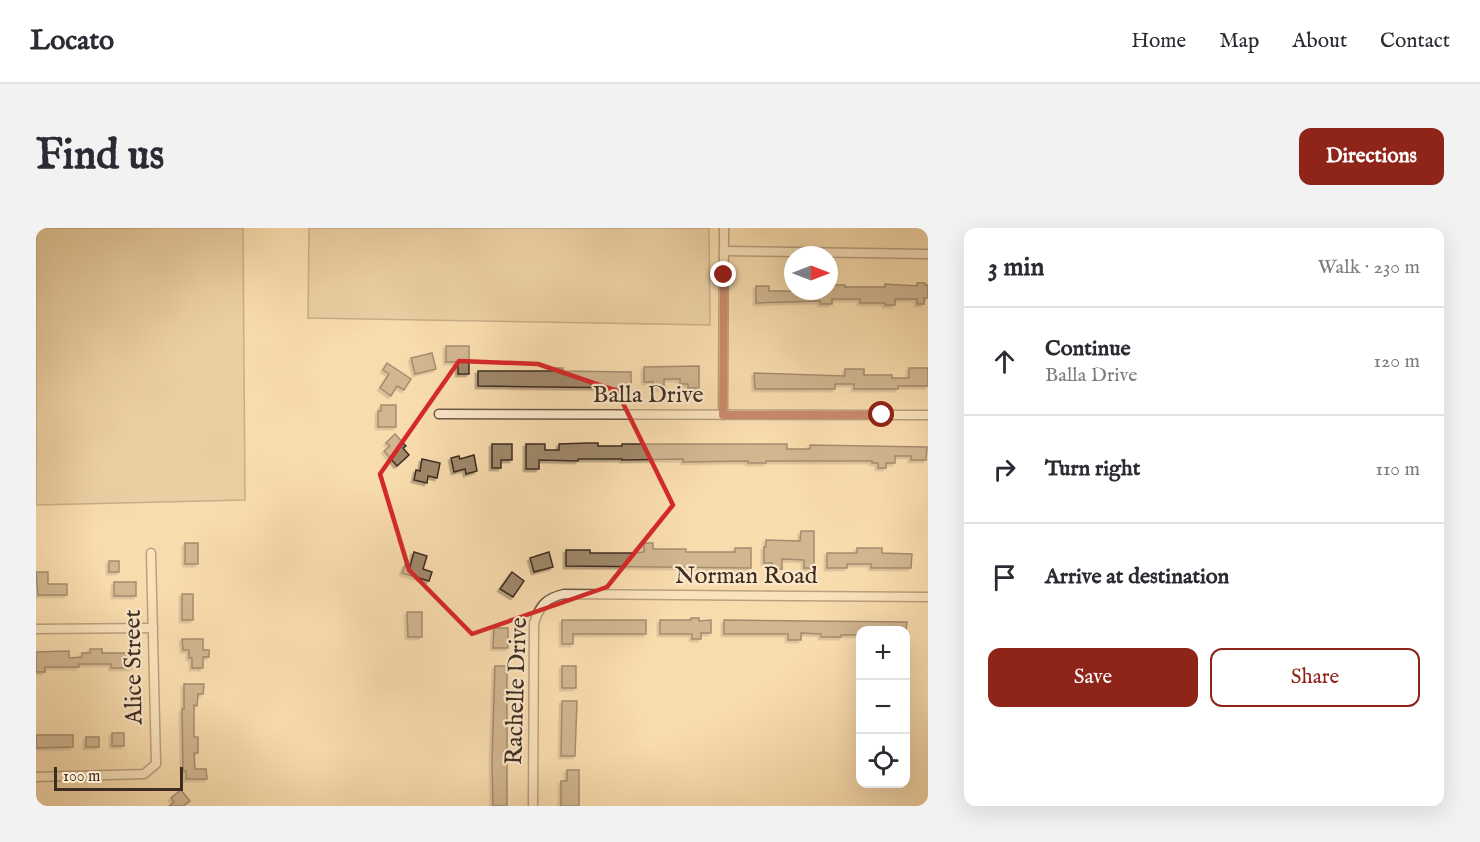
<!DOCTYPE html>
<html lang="en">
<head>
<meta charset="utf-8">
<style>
  :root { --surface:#fff; --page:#f2f2f3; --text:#2b2b33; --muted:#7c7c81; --line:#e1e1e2; --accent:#8f2418 }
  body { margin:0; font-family:"IM FELL English",serif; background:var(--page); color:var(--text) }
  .controls { position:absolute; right:18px; bottom:18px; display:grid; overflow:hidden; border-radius:12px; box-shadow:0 6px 24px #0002 }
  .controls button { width:54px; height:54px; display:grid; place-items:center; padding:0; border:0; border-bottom:2px solid var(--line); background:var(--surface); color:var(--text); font:30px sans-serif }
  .compass { position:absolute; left:748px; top:18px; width:54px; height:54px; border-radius:50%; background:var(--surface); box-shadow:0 6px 24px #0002; rotate:90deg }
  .scale { position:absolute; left:18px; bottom:15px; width:129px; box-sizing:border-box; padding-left:6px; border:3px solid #3e2c22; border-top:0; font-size:16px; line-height:21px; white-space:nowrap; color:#3e2c22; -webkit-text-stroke:4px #fbe8ca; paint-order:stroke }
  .stop { position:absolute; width:18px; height:18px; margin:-14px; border:4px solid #8f2418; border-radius:50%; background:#fff }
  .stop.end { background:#8f2418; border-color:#fff; box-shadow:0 2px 6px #0008 }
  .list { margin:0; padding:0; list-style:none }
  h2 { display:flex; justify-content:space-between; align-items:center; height:78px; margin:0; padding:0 24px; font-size:26px }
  h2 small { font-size:20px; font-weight:400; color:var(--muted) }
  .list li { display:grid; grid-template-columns:39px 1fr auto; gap:18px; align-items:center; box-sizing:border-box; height:108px; padding:0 24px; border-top:2px solid var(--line) }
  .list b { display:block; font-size:22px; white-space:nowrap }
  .list p { margin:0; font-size:20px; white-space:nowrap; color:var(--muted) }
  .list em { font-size:20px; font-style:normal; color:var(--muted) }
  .actions { display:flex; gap:12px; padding:18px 24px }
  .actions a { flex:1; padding:14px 0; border:2px solid var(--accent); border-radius:12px; text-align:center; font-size:21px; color:var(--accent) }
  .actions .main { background:var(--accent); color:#fff }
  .icon { flex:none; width:33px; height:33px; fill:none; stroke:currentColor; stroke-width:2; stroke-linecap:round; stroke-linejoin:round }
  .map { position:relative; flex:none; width:892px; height:578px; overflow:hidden; border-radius:12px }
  header { display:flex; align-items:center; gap:36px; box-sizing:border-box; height:84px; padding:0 30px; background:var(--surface); border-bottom:2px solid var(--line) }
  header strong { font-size:28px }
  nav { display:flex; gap:33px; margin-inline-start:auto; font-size:21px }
  .intro { display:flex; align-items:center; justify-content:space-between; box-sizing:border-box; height:144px; padding:0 36px }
  h1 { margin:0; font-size:42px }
  .button { padding:15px 27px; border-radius:12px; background:var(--accent); color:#fff; font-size:21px; font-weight:700 }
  main { display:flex; gap:36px; padding:0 36px }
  aside { flex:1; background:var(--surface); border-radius:12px; box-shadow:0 6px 24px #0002 }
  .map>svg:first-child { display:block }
  .green { fill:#d9be96; stroke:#8c755c; stroke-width:1.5 }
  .building { fill:#9f886b; stroke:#3e2c22; stroke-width:1.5; filter:url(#shadow) }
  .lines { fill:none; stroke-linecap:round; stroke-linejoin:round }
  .minor-casing { stroke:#6d5845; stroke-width:11 }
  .minor { stroke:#fbe8ca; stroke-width:8 }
  .route { stroke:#8f2418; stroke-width:8 }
  .marked { fill:none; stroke:#d62828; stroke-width:4.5; stroke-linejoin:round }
  .labels { text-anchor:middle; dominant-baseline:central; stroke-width:4.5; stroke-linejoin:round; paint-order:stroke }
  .street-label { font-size:24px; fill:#3e2c22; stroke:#fbe8ca }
</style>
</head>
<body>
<header>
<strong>Locato</strong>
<nav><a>Home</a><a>Map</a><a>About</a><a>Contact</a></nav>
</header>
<div class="intro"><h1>Find us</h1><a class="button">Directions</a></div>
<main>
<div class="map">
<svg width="892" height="578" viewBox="0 0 892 578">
  <defs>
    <filter id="shadow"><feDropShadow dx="-2.5" dy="2.5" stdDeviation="0" flood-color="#0004"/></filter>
  </defs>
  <rect width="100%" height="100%" fill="#f9dcae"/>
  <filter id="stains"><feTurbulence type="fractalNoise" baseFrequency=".00333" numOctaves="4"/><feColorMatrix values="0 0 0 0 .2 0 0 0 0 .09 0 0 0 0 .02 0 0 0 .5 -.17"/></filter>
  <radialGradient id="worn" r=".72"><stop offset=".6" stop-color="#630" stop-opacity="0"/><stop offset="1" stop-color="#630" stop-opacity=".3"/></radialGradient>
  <!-- green -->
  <g class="green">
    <path d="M0 0H207L209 272 0 277Z"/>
    <path d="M273 0H673L674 97 272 90Z"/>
  </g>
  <!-- building -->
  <g class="building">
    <path d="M881 55H889V57H892V70H888V76H881V71H859V77H849V75H824V71H796V76H784V73L720 75V58H733V63H793V57H809V59H849V56L881 58Z"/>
    <path d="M410 118H433V146H422V134H410Z"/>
    <path d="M396 125 400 141 379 146 375 130Z"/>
    <path d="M351 135 375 151 368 162 361 158 355 168 344 160 353 146 347 142Z"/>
    <path d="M663 138V160H652V156H644V151H628V160H617V154H608V139Z"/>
    <path d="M516 140H527V143L595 144V160L442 158V143H516Z"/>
    <path d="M873 140H892V158H862V161H818V156H799V161H719L718 145 809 148V141H828V147H856V150H873Z"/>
    <path d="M345 177H360V199H342V183H345Z"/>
    <path d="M359 206 370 218 367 220 373 227 361 238 348 223 354 218 350 215Z"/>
    <path d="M552 215H562V218H586V216H751V221H774V217L891 219 890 232H875V228H859V235H850V240H842V235H836V233H730V235H712V233L647 234V231L586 232V231H542V233L503 232V241H490V216H509V222H523V216Z"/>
    <path d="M456 216H476V232H465V240H456Z"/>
    <path d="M438 227 441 243 430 246 429 241 418 244 415 230 423 228 424 231Z"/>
    <path d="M386 231 404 235 401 250 392 248 391 255 378 252 380 242 384 243Z"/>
    <path d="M765 303H778V340H768V332L746 331V341H736V335H728V319H730V312L764 313Z"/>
    <rect x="149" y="315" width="13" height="21"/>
    <path d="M608 315H617V321H650V324H699V320H715V340L530 338V322H554V325H596L608 324Z"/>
    <path d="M821 320H846V325L876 326 875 340H835V336H811V340H791V325H821Z"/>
    <path d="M378 324 391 328 387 341 396 344 393 353 366 345 369 337 374 339Z"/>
    <path d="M513 324 517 339 498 344 494 330Z"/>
    <rect x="73" y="333" width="10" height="11"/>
    <path d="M0 344H12V356H31V367H2Z"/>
    <path d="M476 344 488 353 477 369 464 361Z"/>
    <rect x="78" y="354" width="22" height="14"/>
    <rect x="146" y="366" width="11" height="26"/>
    <path d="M371 384H386V409H372Z"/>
    <path d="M655 390H663V393L675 392V405H665V411H656V406H624V392H655Z"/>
    <path d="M526 392H610V406H537V416H526Z"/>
    <path d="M688 392 871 394 870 402H825V407H805V409H785V406L765 405V412H752V406H688Z"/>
    <path d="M458 400H472V420H457Z"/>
    <path d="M146 411H167V422H173V429H167V440H156V430H153V422H147Z"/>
    <path d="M54 421H66V425H96V440H75V436H43V439H9V444H0V424L33 423V430L46 429V425H54Z"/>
    <path d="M459 438H471V578H457L456 533Z"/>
    <rect x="526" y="438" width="14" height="22"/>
    <path d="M148 456H168L167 466H162L161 478 158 477V509H162V525H158L159 541H170L171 551H150V543H147L146 481H148Z"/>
    <path d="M526 473H541L539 528H525Z"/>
    <rect x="76" y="505" width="12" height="13"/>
    <path d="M0 507H37V519L0 520Z"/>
    <rect x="50" y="509" width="13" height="10"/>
    <path d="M531 542H543V578H525V553H531Z"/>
    <path d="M145 562 154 573 147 578H133L138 574 135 570Z"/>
  </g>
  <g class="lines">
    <!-- minor casing -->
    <g class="minor-casing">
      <g id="minor">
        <path d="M688 23 892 26"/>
        <path d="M403 186 892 187"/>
        <path d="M687 187 688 0"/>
        <path d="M0 401 117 400"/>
        <path d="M0 549 108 546 120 536 115 325"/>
        <path d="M497 578 498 395C504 377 510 370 528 366L892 369"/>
      </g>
    </g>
    <!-- minor -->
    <use href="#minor" class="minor"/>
  </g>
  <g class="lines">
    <!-- route -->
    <path class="route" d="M688 47 687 187H846"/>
  </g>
  <!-- marked area -->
  <path d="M0 0H892V578H0ZM423 133 502 136 581 163 637 277 571 359 436 406 373 342 344 246Z" fill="#f9dcae" fill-opacity=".55" fill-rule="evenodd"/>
  <path class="marked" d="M423 133 502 136 581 163 637 277 571 359 436 406 373 342 344 246Z"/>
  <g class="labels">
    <!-- street labels -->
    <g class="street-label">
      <text x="612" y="167">Balla Drive</text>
      <text x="710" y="348">Norman Road</text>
      <text transform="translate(98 439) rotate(-91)">Alice Street</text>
      <text transform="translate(481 463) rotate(-88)">Rachelle Drive</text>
    </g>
  </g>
  <rect width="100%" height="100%" filter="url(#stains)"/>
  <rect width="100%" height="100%" fill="url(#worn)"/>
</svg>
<div class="controls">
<button>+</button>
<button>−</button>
<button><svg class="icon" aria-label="locate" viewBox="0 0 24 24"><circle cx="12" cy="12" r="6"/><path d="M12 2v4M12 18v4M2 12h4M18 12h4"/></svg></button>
</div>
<svg class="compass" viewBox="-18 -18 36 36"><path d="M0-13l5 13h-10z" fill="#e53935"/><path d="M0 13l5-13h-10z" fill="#7c7c81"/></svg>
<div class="scale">100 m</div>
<div class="stop" style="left:846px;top:187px"></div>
<div class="stop end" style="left:688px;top:47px"></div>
</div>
<aside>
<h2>3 min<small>Walk · 230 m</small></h2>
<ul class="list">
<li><svg class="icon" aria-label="ahead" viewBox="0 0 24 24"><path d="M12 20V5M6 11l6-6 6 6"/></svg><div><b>Continue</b><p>Balla Drive</p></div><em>120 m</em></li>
<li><svg class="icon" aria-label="right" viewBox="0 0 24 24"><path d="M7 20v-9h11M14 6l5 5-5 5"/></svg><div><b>Turn right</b></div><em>110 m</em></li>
<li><svg class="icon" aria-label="arrive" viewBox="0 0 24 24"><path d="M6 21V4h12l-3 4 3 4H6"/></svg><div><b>Arrive at destination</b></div></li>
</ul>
<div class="actions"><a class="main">Save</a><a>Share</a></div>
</aside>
</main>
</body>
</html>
